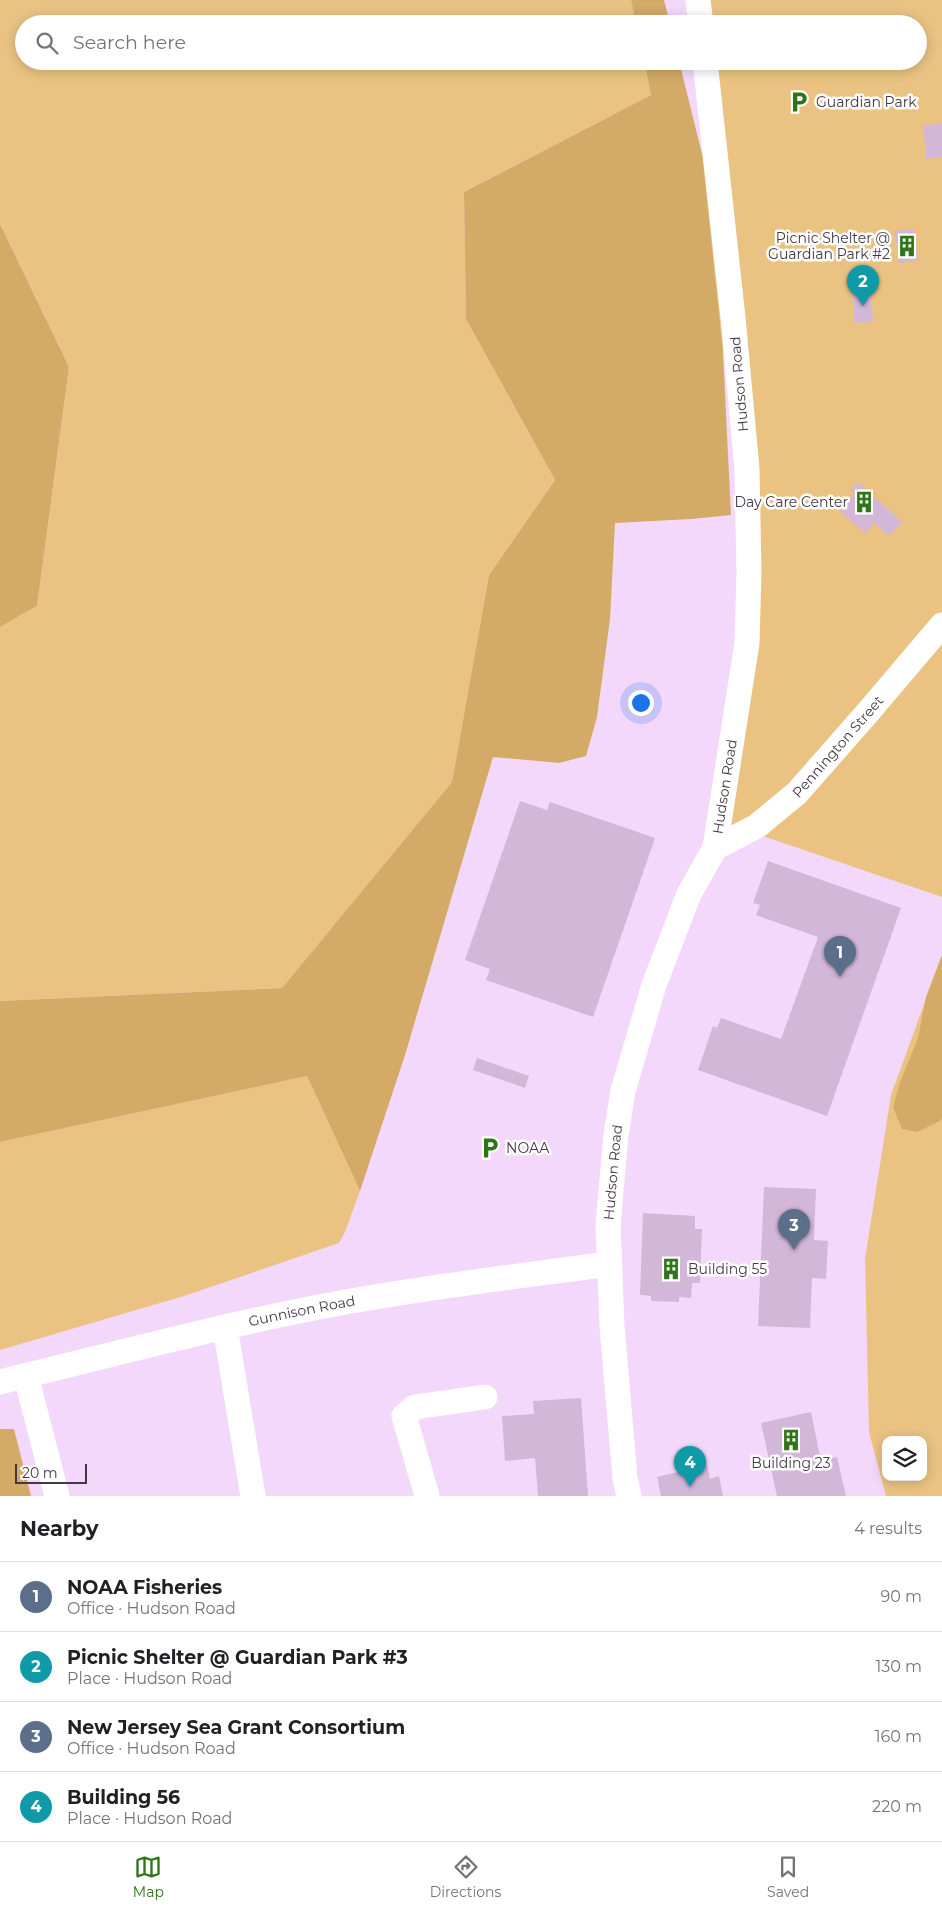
<!DOCTYPE html>
<html lang="en">
<head>
<meta charset="utf-8">
<style>
  :root { --surface:#fff; --page:#f2f2f2; --text:#202124; --muted:#757577; --line:#e0e0e0; --accent:#2e7517 }
  body { margin:0; font-family:Montserrat,sans-serif; background:var(--page); color:var(--text) }
  .controls { position:absolute; right:15px; bottom:15px; display:grid; overflow:hidden; border-radius:10px; box-shadow:0 2px 12px #0003 }
  .controls button { width:45px; height:45px; display:grid; place-items:center; padding:0; border:0; border-bottom:1px solid var(--line); background:var(--surface); color:var(--text); font:25px sans-serif }
  .scale { position:absolute; left:15px; bottom:12px; width:72px; box-sizing:border-box; padding-left:5px; border:2px solid #433845; border-top:0; font-size:14px; line-height:18px; white-space:nowrap; color:#433845; -webkit-text-stroke:4px #fff; paint-order:stroke }
  .you { position:absolute; left:640px; top:702px; width:18px; height:18px; margin:-12px; border:4px solid #fff; border-radius:50%; background:#1a73e8; box-shadow:0 0 0 8px #1a73e833 }
  .badge { display:grid; place-items:center; width:32px; height:32px; border-radius:50%; background:var(--accent); color:#fff; font-size:16px; font-weight:700 }
  .pin { position:absolute; translate:-50% -41px; filter:drop-shadow(0 1px 2px #0008) }
  .pin::after { content:''; position:absolute; top:26px; width:18px; height:15px; background:inherit; clip-path:polygon(0 0,100% 0,50% 100%) }
  .list { margin:0; padding:0; list-style:none }
  h2 { display:flex; justify-content:space-between; align-items:center; height:65px; margin:0; padding:0 20px; font-size:21px }
  h2 small { font-size:16px; font-weight:400; color:var(--muted) }
  .list li { display:grid; grid-template-columns:32px 1fr auto; gap:15px; align-items:center; box-sizing:border-box; height:70px; padding:0 20px; border-top:1px solid var(--line) }
  .list b { display:block; font-size:19px; white-space:nowrap }
  .list p { margin:0; font-size:16px; white-space:nowrap; color:var(--muted) }
  .list em { font-size:16px; font-style:normal; color:var(--muted) }
  .icon { flex:none; width:28px; height:28px; fill:none; stroke:currentColor; stroke-width:2; stroke-linecap:round; stroke-linejoin:round }
  .map { position:relative; flex:none; width:942px; height:1496px; overflow:hidden }
  .search { position:absolute; background:var(--surface); box-shadow:0 2px 12px #0003; left:15px; right:15px; top:15px; height:55px; display:flex; align-items:center; gap:12px; box-sizing:border-box; padding:0 18px; border-radius:28px; color:var(--muted); font-size:19px }
  .sheet { height:345px; background:var(--surface) }
  nav { display:flex; justify-content:space-around; align-items:center; box-sizing:border-box; height:70px; border-top:1px solid var(--line); background:var(--surface); font-size:14px; color:var(--muted) }
  nav a { display:grid; justify-items:center; gap:2px }
  nav .on { color:var(--accent) }
  .map>svg:first-child { display:block }
  .green { fill:#eac383; fill-rule:evenodd }
  .forest { fill:#d3ab66 }
  .building { fill:#d2b7d9 }
  .lines { fill:none; stroke-linecap:round; stroke-linejoin:round }
  .minor { stroke:#fff; stroke-width:25 }
  .labels { text-anchor:middle; dominant-baseline:central; stroke-width:5; stroke-linejoin:round; paint-order:stroke }
  .poi-label { font-size:14px; fill:#433845; stroke:#fff; text-anchor:start }
  .street-label { font-size:14px; fill:#433845; stroke:#fff }
</style>
</head>
<body>
<div class="map">
<svg width="942" height="1496" viewBox="0 0 942 1496">
  <rect width="100%" height="100%" fill="#f4d8fb"/>
  <!-- green -->
  <g class="green">
    <path d="M0 0H631L636 24H24V61H644L651 95 464 192 466 319 555 480 489 575 452 782 282 988 0 1001V627L37 606 69 367 0 224Z"/>
    <path d="M702 0H942V897L719 821 747 643 736 353 524 366 517 169 718 153 708 61H918V24H704Z"/>
    <path d="M942 955V1496H886L869 1432 865 1259 891 1095ZM886 1440H923V1477H886Z"/>
    <path d="M307 1076 360 1191 345 1232 339 1243 184 1296 0 1350V1142Z"/>
  </g>
  <!-- forest -->
  <g class="forest">
    <path d="M631 0H664L670 24H636Z"/>
    <path d="M644 61H679L702 154 723 353 731 515 691 519 615 523 610 619 597 717 586 756 559 763 493 757 405 1055 360 1191 307 1076 0 1142V1001L282 988 452 782 489 575 555 480 466 319 464 192 651 95Z"/>
    <path d="M0 224 69 367 37 606 0 627Z"/>
    <path d="M942 955V1118L940 1121 917 1132 902 1129 893 1107 900 1082 918 1038 926 997Z"/>
    <path d="M0 1429H14L31 1496H0Z"/>
  </g>
  <!-- building -->
  <g class="building">
    <path d="M942 124V157L926 159 923 125Z"/>
    <path d="M914 229 918 261 899 263 895 231Z"/>
    <path d="M871 290 873 322 854 323 853 291Z"/>
    <path d="M858 482 902 522 889 536 874 523 865 533 840 511 855 494 851 490Z"/>
    <path d="M520 801 547 810 550 802 655 838 593 1017 486 980 490 969 465 960Z"/>
    <path d="M768 861 901 908 827 1116 698 1070 713 1026 717 1028 721 1018 781 1039 818 937 756 915 760 905 753 903Z"/>
    <path d="M477 1058 529 1076 525 1088 473 1070Z"/>
    <path d="M764 1187 816 1189 814 1240 828 1241 826 1279 812 1278 810 1328 758 1326Z"/>
    <path d="M643 1213 695 1216V1229H702L700 1283H692L691 1298 679 1297V1302L651 1301V1296L640 1295Z"/>
    <path d="M581 1398 588 1496H538L535 1458 505 1461 502 1416 534 1414 533 1401Z"/>
    <path d="M811 1412 821 1461 837 1457 846 1496H777L761 1423Z"/>
    <path d="M707 1465 710 1479 719 1476 723 1496H661L657 1477Z"/>
  </g>
  <g class="lines">
    <!-- minor -->
    <g class="minor">
      <path d="M698 0 701 24"/>
      <path id="s1" d="M715 848 757 826 797 793 869 711 942 625"/>
      <path d="M225 1327 253 1496"/>
      <path d="M26 1376 57 1496"/>
      <path id="s2" d="M0 1382C108 1356 215 1327 324 1306 419 1288 514 1277 609 1264"/>
      <path d="M427 1496 404 1416 415 1407 485 1397"/>
      <path id="s3" d="M629 1496 625 1478 612 1326 608 1225 616 1135 623 1091 654 985 689 894 715 848 747 643 749 573 747 469 733 318 705 61"/>
    </g>
  </g>
  <!-- icons -->
  <defs>
    <g id="parking-bare" transform="scale(1.725)"><path d="M-3.5-5.5H1a3.5 3.5 0 0 1 0 7H-1V5.5H-3.5ZM-1-3.4V-.6H.8a1.4 1.4 0 0 0 0-2.8Z" fill="#2e7517" stroke="#fff" stroke-width="2.5" paint-order="stroke"/></g>
    <g id="building-bare" transform="scale(1.725)"><path d="M-4-6H4V6H1V3H-1V6H-4ZM-2.5-4.3h1.7v1.8h-1.7ZM.8-4.3h1.7v1.8H.8ZM-2.5-1h1.7V.8h-1.7ZM.8-1h1.7V.8H.8Z" fill="#2e7517" stroke="#fff" stroke-width="2.5" paint-order="stroke"/></g>
  </defs>
  <g fill-rule="evenodd">
    <use href="#parking-bare" x="799" y="102"/>
    <use href="#building-bare" x="907" y="246"/>
    <use href="#building-bare" x="864" y="502"/>
    <use href="#parking-bare" x="490" y="1148"/>
    <use href="#building-bare" x="671" y="1269"/>
    <use href="#building-bare" x="791" y="1440"/>
  </g>
  <g class="labels">
    <!-- poi labels -->
    <g class="poi-label">
      <text x="816" y="102">Guardian Park</text>
      <text x="890" y="238" text-anchor="end">Picnic Shelter @<tspan x="890" dy="16">Guardian Park #2</tspan></text>
      <text x="848" y="502" text-anchor="end">Day Care Center</text>
      <text x="506" y="1148">NOAA</text>
      <text x="688" y="1269">Building 55</text>
      <text x="791" y="1463" text-anchor="middle">Building 23</text>
    </g>
    <!-- street labels -->
    <g class="street-label">
      <text transform="translate(739 384) rotate(-95)">Hudson Road</text>
      <text stroke="none"><textPath href="#s1" startOffset="161">Pennington Street</textPath></text>
      <text stroke="none"><textPath href="#s3" startOffset="730">Hudson Road</textPath></text>
      <text stroke="none"><textPath href="#s3" startOffset="325">Hudson Road</textPath></text>
      <text stroke="none"><textPath href="#s2" startOffset="310">Gunnison Road</textPath></text>
    </g>
  </g>
</svg>
<div class="controls">
<button><svg class="icon" aria-label="layers" viewBox="0 0 24 24"><path d="M12 4l9 5-9 5-9-5zM3 14l9 5 9-5"/></svg></button>
</div>
<div class="scale">20 m</div>
<div class="you"></div>
<div class="pin badge" style="left:840px;top:977px;background:#5c6f8a">1</div>
<div class="pin badge" style="left:863px;top:306px;background:#0f9aa8">2</div>
<div class="pin badge" style="left:794px;top:1250px;background:#5c6f8a">3</div>
<div class="pin badge" style="left:690px;top:1487px;background:#0f9aa8">4</div>
<div class="search"><svg class="icon" aria-label="search" viewBox="0 0 24 24"><circle cx="10" cy="10" r="6"/><path d="M15 15l6 6"/></svg>Search here</div>
</div>
<section class="sheet">
<h2>Nearby<small>4 results</small></h2>
<ul class="list">
<li><span class="badge" style="background:#5c6f8a">1</span><div><b>NOAA Fisheries</b><p>Office · Hudson Road</p></div><em>90 m</em></li>
<li><span class="badge" style="background:#0f9aa8">2</span><div><b>Picnic Shelter @ Guardian Park #3</b><p>Place · Hudson Road</p></div><em>130 m</em></li>
<li><span class="badge" style="background:#5c6f8a">3</span><div><b>New Jersey Sea Grant Consortium</b><p>Office · Hudson Road</p></div><em>160 m</em></li>
<li><span class="badge" style="background:#0f9aa8">4</span><div><b>Building 56</b><p>Place · Hudson Road</p></div><em>220 m</em></li>
</ul>
</section>
<nav>
<a class="on"><svg class="icon" aria-label="map" viewBox="0 0 24 24"><path d="M3 6l6-2 6 2 6-2v14l-6 2-6-2-6 2zM9 4v14M15 6v14"/></svg>Map</a>
<a><svg class="icon" aria-label="directions" viewBox="0 0 24 24"><path d="M12 3l9 9-9 9-9-9zM9 14v-3h6M13 9l2 2-2 2"/></svg>Directions</a>
<a><svg class="icon" aria-label="saved" viewBox="0 0 24 24"><path d="M7 4h10v16l-5-4-5 4z"/></svg>Saved</a>
</nav>
</body>
</html>
